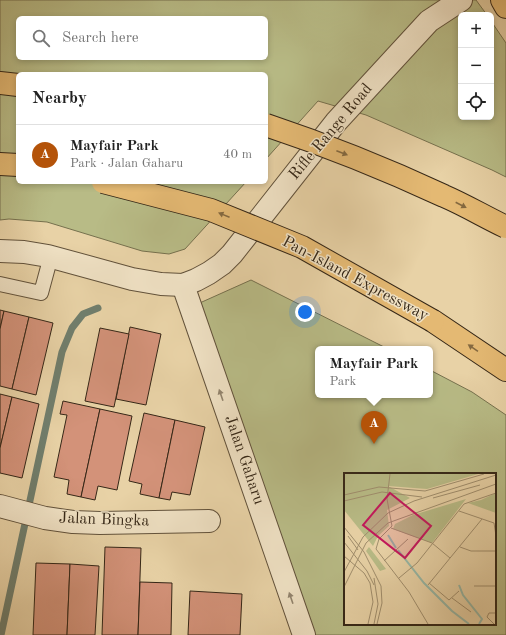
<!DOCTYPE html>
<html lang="en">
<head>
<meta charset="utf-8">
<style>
  :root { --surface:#fff; --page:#f6f6f6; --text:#222; --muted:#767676; --line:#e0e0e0; --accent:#b45309 }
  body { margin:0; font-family:"Old Standard TT",serif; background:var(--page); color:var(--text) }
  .controls { position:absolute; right:12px; top:12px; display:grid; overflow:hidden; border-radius:6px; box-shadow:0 2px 6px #0003 }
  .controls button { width:36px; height:36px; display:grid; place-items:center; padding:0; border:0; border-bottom:1px solid var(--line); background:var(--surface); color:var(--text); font:20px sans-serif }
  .you { position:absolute; left:305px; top:312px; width:14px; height:14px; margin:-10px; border:3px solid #fff; border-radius:50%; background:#1a73e8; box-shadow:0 0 0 6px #1a73e833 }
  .badge { display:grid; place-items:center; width:26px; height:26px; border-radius:50%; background:var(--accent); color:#fff; font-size:13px; font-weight:700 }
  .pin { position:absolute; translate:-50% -33px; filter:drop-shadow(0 1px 2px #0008) }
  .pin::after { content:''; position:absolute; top:21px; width:14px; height:12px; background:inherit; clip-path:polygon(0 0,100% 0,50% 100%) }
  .popup { position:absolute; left:315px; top:346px; width:118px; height:52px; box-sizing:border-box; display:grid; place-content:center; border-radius:6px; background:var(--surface); filter:drop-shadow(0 1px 3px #0005); font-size:13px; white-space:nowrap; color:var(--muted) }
  .popup b { font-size:15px; color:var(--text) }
  .popup::after { content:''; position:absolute; left:50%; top:100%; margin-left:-8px; border:8px solid transparent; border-top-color:var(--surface) }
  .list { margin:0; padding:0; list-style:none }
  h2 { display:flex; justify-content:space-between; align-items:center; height:52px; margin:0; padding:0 16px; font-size:17px }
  h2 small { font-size:13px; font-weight:400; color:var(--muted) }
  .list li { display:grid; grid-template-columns:26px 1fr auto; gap:12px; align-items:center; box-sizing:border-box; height:60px; padding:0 16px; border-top:1px solid var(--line) }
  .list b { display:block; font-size:15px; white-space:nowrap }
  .list p { margin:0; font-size:13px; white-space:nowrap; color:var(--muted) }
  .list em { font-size:13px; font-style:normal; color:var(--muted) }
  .icon { flex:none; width:22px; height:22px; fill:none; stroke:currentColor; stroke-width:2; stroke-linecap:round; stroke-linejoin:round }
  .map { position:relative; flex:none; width:506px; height:635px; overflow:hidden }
  .search { position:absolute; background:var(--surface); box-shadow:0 2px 6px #0003; left:16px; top:16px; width:252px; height:44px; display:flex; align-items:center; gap:10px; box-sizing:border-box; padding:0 14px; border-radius:6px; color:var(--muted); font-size:15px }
  .panel { position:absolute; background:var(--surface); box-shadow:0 2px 6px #0003; left:16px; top:72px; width:252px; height:112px; border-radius:6px }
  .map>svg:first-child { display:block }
  .green { fill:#b8bb86; stroke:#76714e; fill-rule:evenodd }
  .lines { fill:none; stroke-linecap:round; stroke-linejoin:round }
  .stream { stroke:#707e6d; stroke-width:7 }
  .building { fill:#d39279; stroke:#352717 }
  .lane-casing { stroke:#62523b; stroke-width:16 }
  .street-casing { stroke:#62523b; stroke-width:24 }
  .highway-casing { stroke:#352717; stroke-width:24 }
  .lane { stroke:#f0e2c5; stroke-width:14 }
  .street { stroke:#f0e2c5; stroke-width:22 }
  .highway { stroke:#e4b973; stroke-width:22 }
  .highway-bridge-casing { stroke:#352717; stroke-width:24; stroke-linecap:butt }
  .highway-bridge { stroke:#e4b973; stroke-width:22 }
  .oneway { fill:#846940 }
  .oneway2 { fill:#92846e }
  .labels { text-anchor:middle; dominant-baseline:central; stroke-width:3; stroke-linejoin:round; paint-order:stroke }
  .street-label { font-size:16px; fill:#352717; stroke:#f0e2c5 }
  .inset-river { fill:none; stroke:#97b8a7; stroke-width:2 }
  .inset-road { fill:none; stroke:#a08e6d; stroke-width:1 }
  .view { fill:#c2185b; fill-opacity:0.15; stroke:#c2185b; stroke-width:2 }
  .inset-edge { fill:none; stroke:#352717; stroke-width:2 }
</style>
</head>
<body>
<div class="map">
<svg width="506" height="635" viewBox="0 0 506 635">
  <rect width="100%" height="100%" fill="#e8d2a6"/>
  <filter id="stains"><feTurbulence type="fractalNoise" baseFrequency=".005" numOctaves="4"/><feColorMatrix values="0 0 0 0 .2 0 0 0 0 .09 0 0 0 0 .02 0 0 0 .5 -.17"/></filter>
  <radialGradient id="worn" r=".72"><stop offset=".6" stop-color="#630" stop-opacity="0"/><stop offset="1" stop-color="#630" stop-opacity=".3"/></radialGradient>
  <!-- green -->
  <g class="green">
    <path d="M0 0H476L487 15H461V117H491V21L506 43V177L492 170 366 115 318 101 266 159V74H18V182H246L185 249 169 254 142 251 47 222 9 219 0 220ZM18 18H266V58H18Z"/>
    <path d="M251 280 388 349H318V395H430V370L472 392 506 415V635H308L193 306ZM345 474H495V624H345Z"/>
  </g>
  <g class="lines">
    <!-- stream -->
    <path class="stream" d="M1 635 62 352 72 328 83 314 98 308"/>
  </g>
  <!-- building -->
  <g class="building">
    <path d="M0 310 4 311 0 329Z"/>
    <path d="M4 311 29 317 12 389 0 386V329Z"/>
    <path d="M29 317 53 323 36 395 12 389Z"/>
    <path d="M130 327 161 334 146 405 116 399Z"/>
    <path d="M100 328 129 334 114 407 85 401Z"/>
    <path d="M0 394 12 397 0 448Z"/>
    <path d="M12 397 39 404 22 478 0 473V448Z"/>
    <path d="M63 401 100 409 81 497 67 494 69 480 54 477 67 415 60 414Z"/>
    <path d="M100 409 132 416 117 490 98 486 95 500 81 497Z"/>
    <path d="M144 413 175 420 159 498 140 494 142 484 129 481Z"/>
    <path d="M175 420 205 427 190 495 172 492 170 500 159 498Z"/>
    <path d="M105 547 141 548 138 635H102Z"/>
    <path d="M36 563 70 564 67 635H33Z"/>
    <path d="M70 564 99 566 95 635H67Z"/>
    <path d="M140 582 172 583 171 635H138Z"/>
    <path d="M190 591 242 594 240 635H188Z"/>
  </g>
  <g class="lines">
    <!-- lane casing -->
    <g class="lane-casing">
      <path id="lane" d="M0 284 41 293 51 256"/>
    </g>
    <!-- street casing -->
    <g class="street-casing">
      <g id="street">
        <path d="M0 251 24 252 48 256 132 279 161 284 183 285 196 280 209 273 222 264 232 254 336 122 429 21 461 0"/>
        <path d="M183 285 304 635"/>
        <path d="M0 506 45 518 73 522 100 523 209 521"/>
      </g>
    </g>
    <!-- highway casing -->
    <g class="highway-casing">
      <g id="highway">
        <path d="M502 0 506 7"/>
        <path d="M0 83 18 85"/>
        <path d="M0 164 18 165"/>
        <path d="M433 321 506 370"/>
      </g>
    </g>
    <!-- lane -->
    <use href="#lane" class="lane"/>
    <!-- street -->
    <use href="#street" class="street"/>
    <!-- highway -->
    <use href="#highway" class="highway"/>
    <!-- highway-bridge casing -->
    <g class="highway-bridge-casing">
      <g id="highway-bridge">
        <path d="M266 125C326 145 386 169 444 196 465 205 485 217 506 227"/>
        <path d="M103 182 211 210 302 247 433 321"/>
      </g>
    </g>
    <!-- highway-bridge -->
    <use href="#highway-bridge" class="highway-bridge"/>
  </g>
  <!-- one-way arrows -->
  <defs><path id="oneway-solid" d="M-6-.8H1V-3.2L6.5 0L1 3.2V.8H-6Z"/></defs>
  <g class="oneway">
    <use href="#oneway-solid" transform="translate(342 153) rotate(21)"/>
    <use href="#oneway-solid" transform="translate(461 205) rotate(27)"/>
    <use href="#oneway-solid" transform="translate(224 215) rotate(-158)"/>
    <use href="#oneway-solid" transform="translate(473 348) rotate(-146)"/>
  </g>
  <g class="oneway2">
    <use href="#oneway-solid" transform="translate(221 395) rotate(-109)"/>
    <use href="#oneway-solid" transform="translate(291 598) rotate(-109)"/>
  </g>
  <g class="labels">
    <!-- street labels -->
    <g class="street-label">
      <text transform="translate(331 132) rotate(-50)">Rifle Range Road</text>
      <text transform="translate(355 279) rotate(28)">Pan-Island Expressway</text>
      <text transform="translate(244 460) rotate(71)">Jalan Gaharu</text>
      <text transform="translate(104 520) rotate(2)">Jalan Bingka</text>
    </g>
  </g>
  <!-- overview -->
  <g transform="translate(344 473)">
    <rect width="152" height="152" fill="#e8d2a6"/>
    <path d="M0 1H134L83 16 44 13 66 25 43 37 45 53 34 63 29 73 0 37ZM152 20V40L124 30 137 27ZM122 26 88 70 49 56 51 51 69 42ZM25 74 42 96 36 98 22 78Z" fill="#b8bb86"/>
    <path class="inset-river" d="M44 62 52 75M54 77 80 110 108 138 125 151M115 112 119 122 138 146 135 151"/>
    <path class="inset-road" d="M46 1 43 26 48 53 35 66 32 76 65 119 84 151M0 22 35 14 81 18 140 1M89 25 136 12M0 28 38 19 78 24M115 38 150 50 152 63M0 54 20 79 37 113 38 130 33 151M47 55 88 70 106 85M4 63 14 77M0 69 23 98 30 112M116 74 127 78H152M0 83 20 100 26 110 29 129 24 151M40 88 64 66M0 99 19 64 44 40 70 28 152 2M55 105 73 90 120 31 152 20M85 110 105 127 115 118M84 112 138 46M130 113H152M0 114 22 70 44 50 152 11M108 125 127 139M30 151 34 131 30 105M150 151 143 144 145 140H152"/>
    <path class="view" d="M46 20 87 53 61 85 19 52Z"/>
    <rect width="152" height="152" class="inset-edge"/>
  </g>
  <rect width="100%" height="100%" filter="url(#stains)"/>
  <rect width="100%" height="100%" fill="url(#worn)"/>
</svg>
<div class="controls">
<button>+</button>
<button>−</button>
<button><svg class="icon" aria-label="locate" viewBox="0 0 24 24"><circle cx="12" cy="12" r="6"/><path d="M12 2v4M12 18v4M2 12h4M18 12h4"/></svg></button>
</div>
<div class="you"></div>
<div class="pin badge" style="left:374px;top:444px">A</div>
<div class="popup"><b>Mayfair Park</b>Park</div>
<div class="search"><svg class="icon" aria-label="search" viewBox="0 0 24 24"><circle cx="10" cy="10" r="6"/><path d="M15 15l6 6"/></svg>Search here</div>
<section class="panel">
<h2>Nearby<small></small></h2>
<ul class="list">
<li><span class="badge">A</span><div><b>Mayfair Park</b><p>Park · Jalan Gaharu</p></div><em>40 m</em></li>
</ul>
</section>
</div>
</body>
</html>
